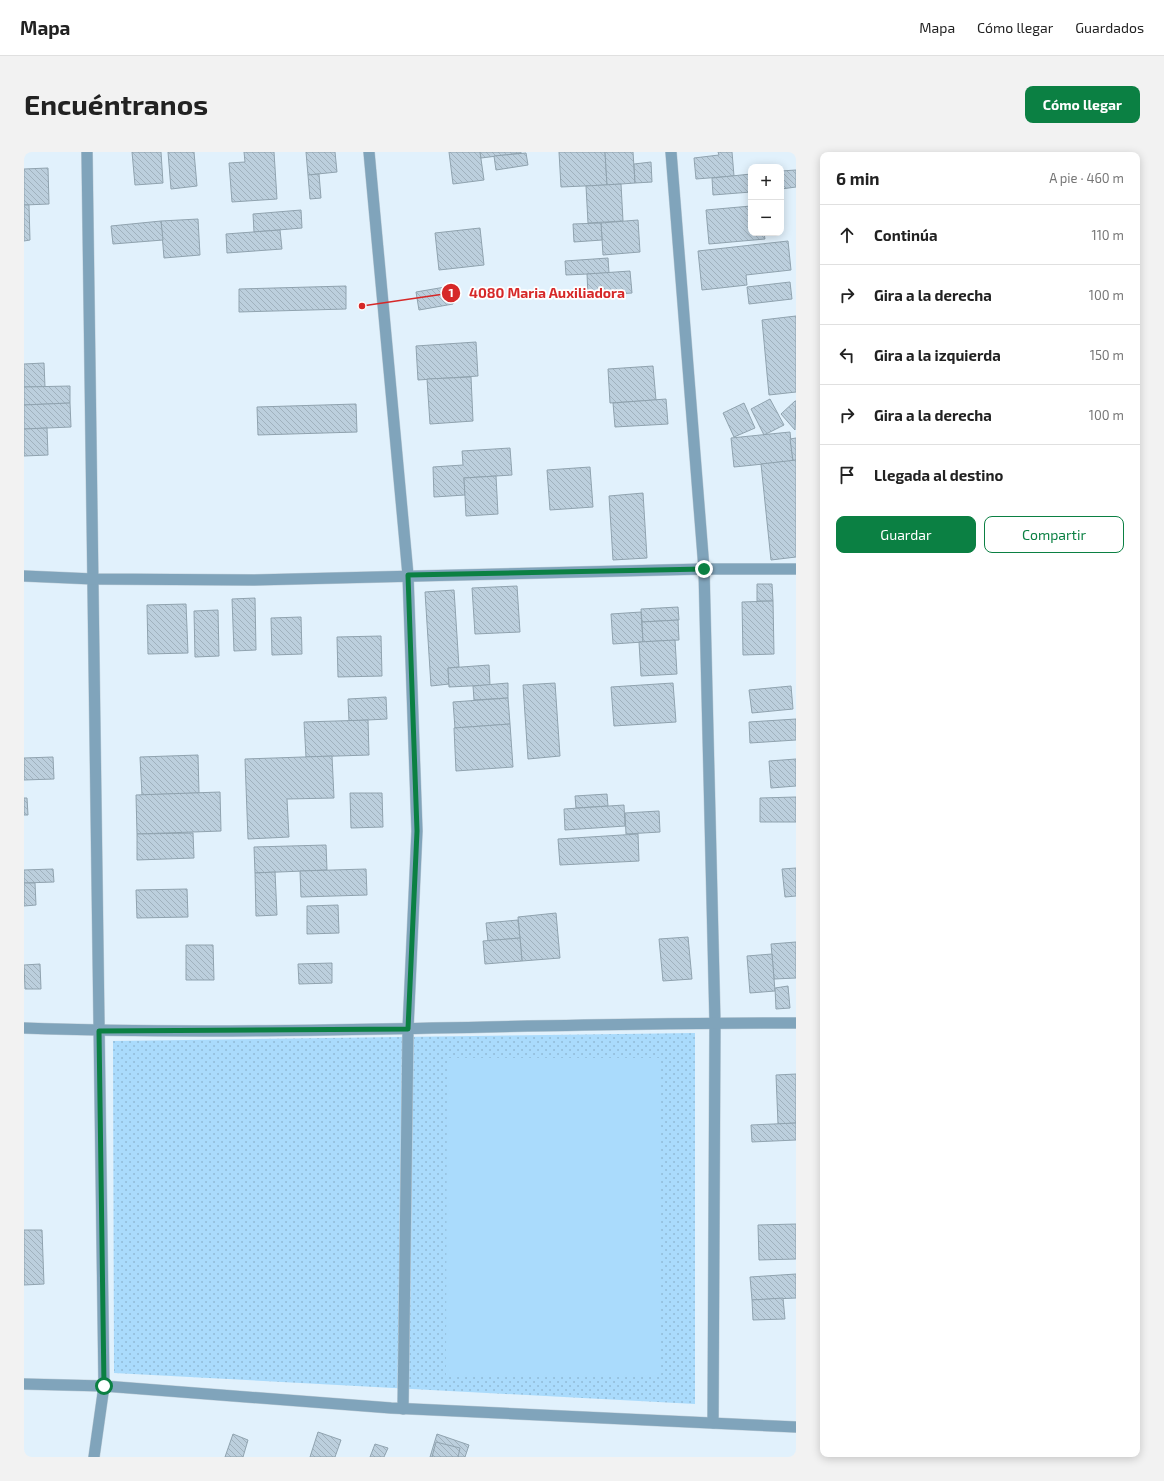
<!DOCTYPE html>
<html lang="es">
<head>
<meta charset="utf-8">
<style>
  :root { --surface:#fff; --page:#f2f2f2; --text:#222; --muted:#767676; --line:#e0e0e0; --accent:#0b8043 }
  body { margin:0; font-family:"Exo 2",sans-serif; background:var(--page); color:var(--text) }
  .controls { position:absolute; right:12px; top:12px; display:grid; overflow:hidden; border-radius:8px; box-shadow:0 2px 10px #0003 }
  .controls button { width:36px; height:36px; display:grid; place-items:center; padding:0; border:0; border-bottom:1px solid var(--line); background:var(--surface); color:var(--text); font:20px sans-serif }
  .stop { position:absolute; width:12px; height:12px; margin:-9px; border:3px solid #0b8043; border-radius:50%; background:#fff }
  .stop.end { background:#0b8043; border-color:#fff; box-shadow:0 1px 4px #0008 }
  .list { margin:0; padding:0; list-style:none }
  h2 { display:flex; justify-content:space-between; align-items:center; height:52px; margin:0; padding:0 16px; font-size:17px }
  h2 small { font-size:13px; font-weight:400; color:var(--muted) }
  .list li { display:grid; grid-template-columns:26px 1fr auto; gap:12px; align-items:center; box-sizing:border-box; height:60px; padding:0 16px; border-top:1px solid var(--line) }
  .list b { display:block; font-size:15px; white-space:nowrap }
  .list em { font-size:13px; font-style:normal; color:var(--muted) }
  .actions { display:flex; gap:8px; padding:12px 16px }
  .actions a { flex:1; padding:9px 0; border:1px solid var(--accent); border-radius:8px; text-align:center; font-size:14px; color:var(--accent) }
  .actions .main { background:var(--accent); color:#fff }
  .icon { flex:none; width:22px; height:22px; fill:none; stroke:currentColor; stroke-width:2; stroke-linecap:round; stroke-linejoin:round }
  .map { position:relative; flex:none; width:772px; height:1305px; overflow:hidden; border-radius:8px }
  header { display:flex; align-items:center; gap:24px; box-sizing:border-box; height:56px; padding:0 20px; background:var(--surface); border-bottom:1px solid var(--line) }
  header strong { font-size:19px }
  nav { display:flex; gap:22px; margin-inline-start:auto; font-size:14px }
  .intro { display:flex; align-items:center; justify-content:space-between; box-sizing:border-box; height:96px; padding:0 24px }
  h1 { margin:0; font-size:28px }
  .button { padding:10px 18px; border-radius:8px; background:var(--accent); color:#fff; font-size:14px; font-weight:700 }
  main { display:flex; gap:24px; padding:0 24px }
  aside { flex:1; background:var(--surface); border-radius:8px; box-shadow:0 2px 10px #0003 }
  .map>svg:first-child { display:block }
  .grass { fill:url(#grass-dots) }
  .pitch { fill:#aadbfc }
  .building { fill:url(#building-back-hatch); stroke:#90a3af }
  .lines { fill:none; stroke-linecap:round; stroke-linejoin:round }
  .minor-casing { stroke:#bfced8; stroke-width:12 }
  .minor { stroke:#80a4bb; stroke-width:11 }
  .route { stroke:#0b8043; stroke-width:5 }
  .leader { fill:none; stroke:#d62828; stroke-width:1.5 }
  .callout-dot { fill:#d62828; stroke:#fff; stroke-width:1.5 }
  .mark-label { font-size:12px; text-anchor:middle; font-weight:bold; fill:#fff }
  .callout-label { font-size:14px; text-anchor:middle; font-weight:bold; fill:#d62828; stroke:#fff; stroke-width:3.5; stroke-linejoin:round; paint-order:stroke }
</style>
</head>
<body>
<header>
<strong>Mapa</strong>
<nav><a>Mapa</a><a>Cómo llegar</a><a>Guardados</a></nav>
</header>
<div class="intro"><h1>Encuéntranos</h1><a class="button">Cómo llegar</a></div>
<main>
<div class="map">
<svg width="772" height="1305" viewBox="0 0 772 1305">
  <defs>
    <pattern id="grass-dots" width="8" height="8" patternUnits="userSpaceOnUse"><rect width="8" height="8" fill="#aadbfc"/><path d="M2 2h.1M6 6h.1" fill="none" stroke="#91bbd7" stroke-width="1.8" stroke-linecap="round"/></pattern>
    <pattern id="building-back-hatch" width="6" height="6" patternUnits="userSpaceOnUse"><rect width="6" height="6" fill="#bccfdd"/><path d="M-1 5l2 2M0 0l6 6M5-1l2 2" fill="none" stroke="#a0b1bd"/></pattern>
  </defs>
  <rect width="100%" height="100%" fill="#e1f1fc"/>
  <!-- grass -->
  <path class="grass" d="M671 881V1252L90 1221 89 889Z"/>
  <!-- pitch -->
  <path class="pitch" d="M423 906H635V1223H422Z"/>
  <!-- building -->
  <g class="building">
    <path d="M108 0H137L139 31 111 33Z"/>
    <path d="M144 0H170L173 34 147 37Z"/>
    <path d="M220 0H250L253 47 208 50 205 11 221 10Z"/>
    <path d="M282 0H311L313 20 284 23Z"/>
    <path d="M425 0H456L460 28 429 32Z"/>
    <path d="M456 0H497V1L457 6Z"/>
    <path d="M535 0H581L583 33 537 35Z"/>
    <path d="M581 0H609L611 31 583 33Z"/>
    <path d="M694 0H708L710 24 672 27 670 6 695 3Z"/>
    <path d="M502 1 504 13 472 18 470 4Z"/>
    <path d="M627 10 628 30 611 31 610 12Z"/>
    <path d="M24 16 25 52 0 53V17Z"/>
    <path d="M772 18V35L757 37V19Z"/>
    <path d="M295 22 297 46 286 47 284 23Z"/>
    <path d="M727 22V40L689 43 688 26Z"/>
    <path d="M597 32 599 69 564 71 562 34Z"/>
    <path d="M0 53H5L6 88 0 89Z"/>
    <path d="M727 54V81H740L741 87 685 92 682 58Z"/>
    <path d="M277 58 278 76 230 80 229 62Z"/>
    <path d="M174 67 176 103 140 106 137 69Z"/>
    <path d="M614 68 616 100 579 103 577 71Z"/>
    <path d="M137 69 139 88 89 92 87 74Z"/>
    <path d="M577 71 578 88 550 90 549 72Z"/>
    <path d="M456 76 460 113 415 118 411 81Z"/>
    <path d="M256 78 258 97 203 101 202 82Z"/>
    <path d="M764 89 767 118 722 123 723 133 678 138 674 99Z"/>
    <path d="M584 106 585 121 542 123 541 109Z"/>
    <path d="M606 119 608 141 564 144 563 122Z"/>
    <path d="M766 130 768 147 725 152 723 135Z"/>
    <path d="M322 134V157L215 160V137Z"/>
    <path d="M427 134 429 152 395 158 392 140Z"/>
    <path d="M772 164V240L745 243 738 168Z"/>
    <path d="M452 190 454 224 394 228 392 194Z"/>
    <path d="M20 211 21 235H0V212Z"/>
    <path d="M629 214 632 248 586 251 584 217Z"/>
    <path d="M447 225 449 269 406 272 403 227Z"/>
    <path d="M46 234V251L0 253V235Z"/>
    <path d="M642 247 644 272 591 275 589 251Z"/>
    <path d="M746 247 760 273 740 283 727 257Z"/>
    <path d="M771 249H772L771 278 757 262Z"/>
    <path d="M46 251 47 275 0 277V253Z"/>
    <path d="M720 251 731 276 710 285 699 261Z"/>
    <path d="M332 252 333 280 234 283 233 255Z"/>
    <path d="M23 276 24 303 0 304V277Z"/>
    <path d="M766 280 769 309 710 315 707 286Z"/>
    <path d="M772 286V308L769 309 766 287Z"/>
    <path d="M486 296 488 323 440 326 441 343 410 345 409 315 439 313 438 299Z"/>
    <path d="M772 308V405L747 408 737 312Z"/>
    <path d="M566 315 569 355 526 358 523 318Z"/>
    <path d="M472 324 474 362 442 364 440 326Z"/>
    <path d="M619 341 623 406 589 408 585 344Z"/>
    <path d="M733 432H748L749 449H733Z"/>
    <path d="M493 434 496 480 451 482 448 436Z"/>
    <path d="M430 438 435 515 424 516 425 532 407 534 401 440Z"/>
    <path d="M231 446 232 498 210 499 208 447Z"/>
    <path d="M749 449 750 502 719 503 718 450Z"/>
    <path d="M162 452 164 501 124 502 123 453Z"/>
    <path d="M654 455 655 468 618 470 617 457Z"/>
    <path d="M194 458 195 504 171 505 170 459Z"/>
    <path d="M617 460 619 490 589 492 587 462Z"/>
    <path d="M277 465 278 502 248 503 247 466Z"/>
    <path d="M654 468 655 488 619 490 618 470Z"/>
    <path d="M357 484 358 524 314 525 313 485Z"/>
    <path d="M651 488 653 522 617 524 615 490Z"/>
    <path d="M465 513 466 533 425 535 424 516Z"/>
    <path d="M484 531V546L450 548 449 534Z"/>
    <path d="M531 531 536 604 504 607 499 533Z"/>
    <path d="M649 531 652 570 590 574 587 535Z"/>
    <path d="M767 534 769 557 728 561 725 538Z"/>
    <path d="M362 545 363 567 325 569 324 547Z"/>
    <path d="M484 546 486 572 431 576 429 550Z"/>
    <path d="M772 567V588L726 591 725 570Z"/>
    <path d="M344 568 345 603 282 605 280 570Z"/>
    <path d="M486 572 489 615 432 619 430 576Z"/>
    <path d="M174 603 175 641 118 643 116 605Z"/>
    <path d="M308 604 310 646 263 647 265 685 224 687 221 607Z"/>
    <path d="M29 605 30 627 0 628V606Z"/>
    <path d="M772 607V634L747 636 745 609Z"/>
    <path d="M196 640 197 679 113 682 112 643Z"/>
    <path d="M326 641H358L359 675 327 676Z"/>
    <path d="M583 642 584 654 552 656 551 644Z"/>
    <path d="M772 645V670H736V646Z"/>
    <path d="M0 646H3L4 663H0Z"/>
    <path d="M600 653 601 674 541 678 540 657Z"/>
    <path d="M635 659 636 680 602 682 601 661Z"/>
    <path d="M169 681 170 706 113 708V682Z"/>
    <path d="M614 682 615 709 536 713 534 687Z"/>
    <path d="M302 693 303 718 231 721 230 695Z"/>
    <path d="M772 716V744L761 745 758 717Z"/>
    <path d="M29 717 30 730 0 731V718Z"/>
    <path d="M342 717 343 743 277 745 276 719Z"/>
    <path d="M251 720 253 763 232 764 231 721Z"/>
    <path d="M0 731H11L12 753 0 754Z"/>
    <path d="M163 737 164 765 113 766 112 738Z"/>
    <path d="M314 753 315 781 283 782V754Z"/>
    <path d="M532 761 536 806 498 809 494 765Z"/>
    <path d="M494 768 496 786 464 789 462 771Z"/>
    <path d="M664 785 668 827 639 829 635 787Z"/>
    <path d="M496 786 498 809 461 812 459 789Z"/>
    <path d="M772 790V826L750 827 747 792Z"/>
    <path d="M162 793H189L190 828H162Z"/>
    <path d="M748 802 751 839 726 841 723 804Z"/>
    <path d="M308 811V831L275 832 274 812Z"/>
    <path d="M16 812 17 837H1L0 813Z"/>
    <path d="M764 834 766 856 752 857 751 836Z"/>
    <path d="M772 922V971L754 972 752 923Z"/>
    <path d="M772 971V988L728 990 727 973Z"/>
    <path d="M772 1072V1107L735 1108 734 1073Z"/>
    <path d="M0 1078H18L20 1132 0 1133Z"/>
    <path d="M772 1122V1146L728 1148 726 1125Z"/>
    <path d="M759 1146 761 1167 729 1168 728 1148Z"/>
    <path d="M294 1280 317 1288 311 1305H286Z"/>
    <path d="M209 1282 224 1288 219 1305H201Z"/>
    <path d="M413 1282 445 1293 441 1305H406Z"/>
    <path d="M412 1290 436 1296 434 1305H408Z"/>
    <path d="M351 1292 364 1296 360 1305H346Z"/>
  </g>
  <g class="lines">
    <!-- minor casing -->
    <g class="minor-casing">
      <g id="minor">
        <path d="M63 0 80 1234 70 1305"/>
        <path d="M345 0 384 423 393 679 384 877 379 1257"/>
        <path d="M647 0 680 417 691 871 689 1271"/>
        <path d="M0 424 69 427 230 428 680 417H772"/>
        <path d="M0 876C257 885 515 870 772 871"/>
        <path d="M0 1232 80 1234 367 1256 772 1275"/>
      </g>
    </g>
    <!-- minor -->
    <use href="#minor" class="minor"/>
  </g>
  <g class="lines">
    <!-- route -->
    <path class="route" d="M80 1234 75 879 384 877 393 679 384 423 680 417"/>
  </g>
  <!-- callouts -->
  <path class="leader" d="M338 154L427 141"/>
  <g class="callout-dot">
    <circle cx="338" cy="154" r="4"/>
    <circle cx="427" cy="141" r="10"/>
  </g>
  <g class="mark-label">
    <text x="427" y="145">1</text>
  </g>
  <g class="callout-label">
    <text x="523" y="146">4080 Maria Auxiliadora</text>
  </g>
</svg>
<div class="controls">
<button>+</button>
<button>−</button>
</div>
<div class="stop" style="left:80px;top:1234px"></div>
<div class="stop end" style="left:680px;top:417px"></div>
</div>
<aside>
<h2>6 min<small>A pie · 460 m</small></h2>
<ul class="list">
<li><svg class="icon" aria-label="ahead" viewBox="0 0 24 24"><path d="M12 20V5M6 11l6-6 6 6"/></svg><div><b>Continúa</b></div><em>110 m</em></li>
<li><svg class="icon" aria-label="right" viewBox="0 0 24 24"><path d="M7 20v-9h11M14 6l5 5-5 5"/></svg><div><b>Gira a la derecha</b></div><em>100 m</em></li>
<li><svg class="icon" aria-label="left" viewBox="0 0 24 24"><path d="M17 20v-9H6M10 6l-5 5 5 5"/></svg><div><b>Gira a la izquierda</b></div><em>150 m</em></li>
<li><svg class="icon" aria-label="right" viewBox="0 0 24 24"><path d="M7 20v-9h11M14 6l5 5-5 5"/></svg><div><b>Gira a la derecha</b></div><em>100 m</em></li>
<li><svg class="icon" aria-label="arrive" viewBox="0 0 24 24"><path d="M6 21V4h12l-3 4 3 4H6"/></svg><div><b>Llegada al destino</b></div></li>
</ul>
<div class="actions"><a class="main">Guardar</a><a>Compartir</a></div>
</aside>
</main>
</body>
</html>
